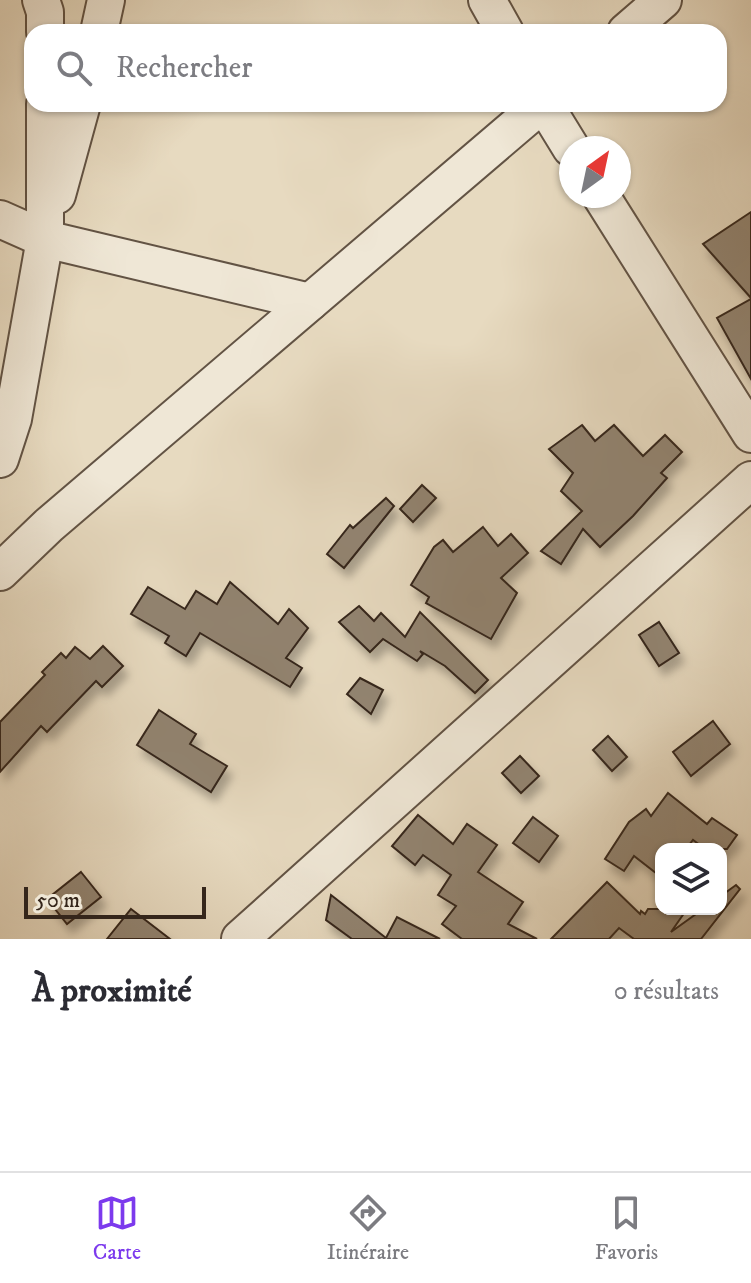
<!DOCTYPE html>
<html lang="fr">
<head>
<meta charset="utf-8">
<style>
  :root { --surface:#fff; --page:#f2f2f3; --text:#2b2b33; --muted:#7c7c81; --line:#e1e1e2; --accent:#7c3aed }
  body { margin:0; font-family:"IM FELL DW Pica",serif; background:var(--page); color:var(--text) }
  .controls { position:absolute; right:24px; bottom:24px; display:grid; overflow:hidden; border-radius:16px; box-shadow:0 2px 6px #0004 }
  .controls button { width:72px; height:72px; display:grid; place-items:center; padding:0; border:0; border-bottom:2px solid var(--line); background:var(--surface); color:var(--text); font:40px sans-serif }
  .compass { position:absolute; left:559px; top:136px; width:72px; height:72px; border-radius:50%; background:var(--surface); box-shadow:0 2px 6px #0004; rotate:33deg }
  .scale { position:absolute; left:24px; bottom:20px; width:182px; box-sizing:border-box; padding-left:8px; border:4px solid #35261b; border-top:0; font-size:22px; line-height:28px; white-space:nowrap; color:#35261b; -webkit-text-stroke:6px #efe7d6; paint-order:stroke }
  .list { margin:0; padding:0; list-style:none }
  h2 { display:flex; justify-content:space-between; align-items:center; height:104px; margin:0; padding:0 32px; font-size:34px }
  h2 small { font-size:26px; font-weight:400; color:var(--muted) }
  .icon { flex:none; width:44px; height:44px; fill:none; stroke:currentColor; stroke-width:2; stroke-linecap:round; stroke-linejoin:round }
  .map { position:relative; flex:none; width:751px; height:939px; overflow:hidden }
  .search { position:absolute; background:var(--surface); box-shadow:0 2px 6px #0004; left:24px; right:24px; top:24px; height:88px; display:flex; align-items:center; gap:20px; box-sizing:border-box; padding:0 28px; border-radius:24px; color:var(--muted); font-size:30px }
  .sheet { height:232px; background:var(--surface) }
  nav { display:flex; justify-content:space-around; align-items:center; box-sizing:border-box; height:112px; border-top:2px solid var(--line); background:var(--surface); font-size:22px; color:var(--muted) }
  nav a { display:grid; justify-items:center; gap:4px }
  nav .on { color:var(--accent) }
  .map>svg:first-child { display:block }
  .building { fill:#928471; stroke:#35261b; stroke-width:2; filter:url(#shadow) }
  .lines { fill:none; stroke-linecap:round; stroke-linejoin:round }
  .minor-casing { stroke:#625344; stroke-width:40 }
  .minor { stroke:#efe7d6; stroke-width:36 }
</style>
</head>
<body>
<div class="map">
<svg width="751" height="939" viewBox="0 0 751 939">
  <defs>
    <filter id="shadow"><feDropShadow dx="5" dy="9" stdDeviation="4" flood-color="#0004"/></filter>
  </defs>
  <rect width="100%" height="100%" fill="#e7dac0"/>
  <filter id="stains"><feTurbulence type="fractalNoise" baseFrequency=".0025" numOctaves="4"/><feColorMatrix values="0 0 0 0 .2 0 0 0 0 .09 0 0 0 0 .02 0 0 0 .5 -.17"/></filter>
  <radialGradient id="worn" r=".72"><stop offset=".6" stop-color="#630" stop-opacity="0"/><stop offset="1" stop-color="#630" stop-opacity=".3"/></radialGradient>
  <!-- building -->
  <g class="building">
    <path d="M751 212V298L703 244Z"/>
    <path d="M751 299V379L717 318Z"/>
    <path d="M582 425 595 441 614 425 643 456 665 435 682 452 661 473 667 478 633 516 600 547 583 529 561 564 541 551 582 511 561 491 573 473 549 449Z"/>
    <path d="M422 485 436 498 413 522 400 509Z"/>
    <path d="M386 498 394 506 344 568 327 554 350 525 353 528Z"/>
    <path d="M483 527 498 546 511 534 528 553 501 578 517 593 491 639 426 603 429 597 411 585 434 547 443 540 453 552Z"/>
    <path d="M230 582 278 624 289 609 308 628 286 658 302 668 290 687 200 633 186 656 165 643 169 636 131 614 148 587 185 609 196 591 217 604Z"/>
    <path d="M359 606 374 621 381 613 405 637 420 612 488 680 475 693 445 666 420 651 423 654 417 661 383 639 370 652 339 622Z"/>
    <path d="M659 622 679 653 659 666 639 635Z"/>
    <path d="M103 646 123 666 102 687 96 681 47 732 41 726 0 772V722L45 675 42 672 61 653 66 658 75 647 90 659Z"/>
    <path d="M360 678 383 690 371 714 347 694Z"/>
    <path d="M159 710 196 734 190 744 227 766 211 792 137 745Z"/>
    <path d="M713 721 730 744 691 776 673 752Z"/>
    <path d="M608 736 627 757 612 771 593 750Z"/>
    <path d="M520 756 539 776 521 793 502 773Z"/>
    <path d="M668 793 707 824 712 818 737 835 727 849H705L693 840 686 849H661V877L634 856 624 871 605 859 629 822 646 809 651 816Z"/>
    <path d="M418 815 453 844 467 824 497 845 478 872 523 902 508 924 537 939H462L442 924 456 906 438 895 451 875 423 855 415 865 392 846Z"/>
    <path d="M533 817 558 836 539 862 513 843Z"/>
    <path d="M81 872 101 897 67 924 47 899Z"/>
    <path d="M607 882 640 914 641 911 645 914 648 909H687L671 932 703 909H721V896L736 885 740 889 701 939H634L619 928 609 939H551Z"/>
    <path d="M331 895 386 938 397 917 440 939H352L326 920Z"/>
    <path d="M131 909 170 939H107Z"/>
  </g>
  <g class="lines">
    <!-- minor casing -->
    <g class="minor-casing">
      <g id="minor">
        <path d="M41 0 45 12V32"/>
        <path d="M487 0 505 32"/>
        <path d="M99 32 106 0"/>
        <path d="M626 32 663 0"/>
        <path d="M544 104 571 148"/>
        <path d="M57 195 82 104"/>
        <path d="M601 196 751 434"/>
        <path d="M0 219 45 239 310 302"/>
        <path d="M0 459 13 419 45 239V104"/>
        <path d="M0 572 49 525 542 104"/>
        <path d="M240 939 751 480"/>
      </g>
    </g>
    <!-- minor -->
    <use href="#minor" class="minor"/>
  </g>
  <rect width="100%" height="100%" filter="url(#stains)"/>
  <rect width="100%" height="100%" fill="url(#worn)"/>
</svg>
<div class="controls">
<button><svg class="icon" aria-label="layers" viewBox="0 0 24 24"><path d="M12 4l9 5-9 5-9-5zM3 14l9 5 9-5"/></svg></button>
</div>
<svg class="compass" viewBox="-18 -18 36 36"><path d="M0-13l5 13h-10z" fill="#e53935"/><path d="M0 13l5-13h-10z" fill="#7c7c81"/></svg>
<div class="scale">50 m</div>
<div class="search"><svg class="icon" aria-label="search" viewBox="0 0 24 24"><circle cx="10" cy="10" r="6"/><path d="M15 15l6 6"/></svg>Rechercher</div>
</div>
<section class="sheet">
<h2>À proximité<small>0 résultats</small></h2>
<ul class="list">
</ul>
</section>
<nav>
<a class="on"><svg class="icon" aria-label="map" viewBox="0 0 24 24"><path d="M3 6l6-2 6 2 6-2v14l-6 2-6-2-6 2zM9 4v14M15 6v14"/></svg>Carte</a>
<a><svg class="icon" aria-label="directions" viewBox="0 0 24 24"><path d="M12 3l9 9-9 9-9-9zM9 14v-3h6M13 9l2 2-2 2"/></svg>Itinéraire</a>
<a><svg class="icon" aria-label="saved" viewBox="0 0 24 24"><path d="M7 4h10v16l-5-4-5 4z"/></svg>Favoris</a>
</nav>
</body>
</html>
